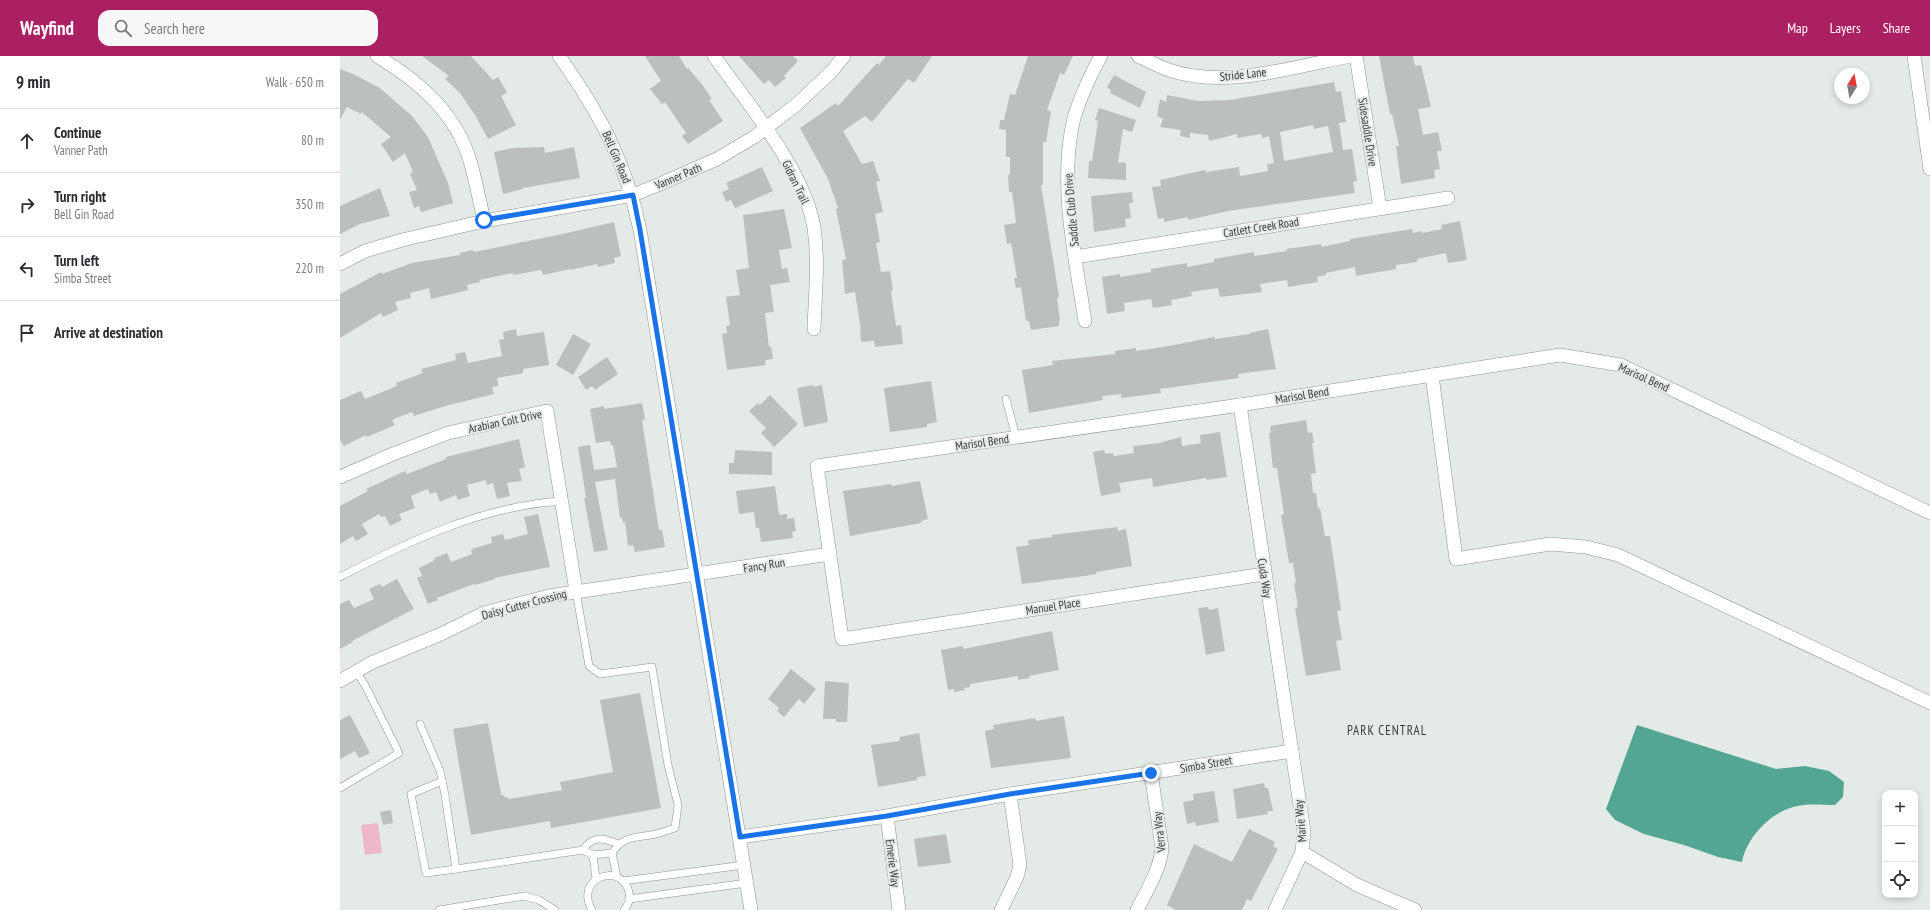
<!DOCTYPE html>
<html lang="en">
<head>
<meta charset="utf-8">
<style>
  :root { --surface:#fff; --page:#f7f7f7; --text:#2b2b33; --muted:#7c7c81; --line:#e1e1e2; --accent:#ab2062 }
  body { margin:0; font-family:"PT Sans Narrow",sans-serif; background:var(--page); color:var(--text) }
  .controls { position:absolute; right:12px; bottom:12px; display:grid; overflow:hidden; border-radius:8px; box-shadow:0 2px 6px #0003 }
  .controls button { width:36px; height:36px; display:grid; place-items:center; padding:0; border:0; border-bottom:1px solid var(--line); background:var(--surface); color:var(--text); font:20px sans-serif }
  .compass { position:absolute; left:1494px; top:12px; width:36px; height:36px; border-radius:50%; background:var(--surface); box-shadow:0 2px 6px #0003; rotate:11deg }
  .stop { position:absolute; width:12px; height:12px; margin:-9px; border:3px solid #1a73e8; border-radius:50%; background:#fff }
  .stop.end { background:#1a73e8; border-color:#fff; box-shadow:0 1px 4px #0008 }
  .list { margin:0; padding:0; list-style:none }
  h2 { display:flex; justify-content:space-between; align-items:center; height:52px; margin:0; padding:0 16px; font-size:17px }
  h2 small { font-size:13px; font-weight:400; color:var(--muted) }
  .list li { display:grid; grid-template-columns:26px 1fr auto; gap:12px; align-items:center; box-sizing:border-box; height:64px; padding:0 16px; border-top:1px solid var(--line) }
  .list b { display:block; font-size:15px; white-space:nowrap }
  .list p { margin:0; font-size:13px; white-space:nowrap; color:var(--muted) }
  .list em { font-size:13px; font-style:normal; color:var(--muted) }
  .icon { flex:none; width:22px; height:22px; fill:none; stroke:currentColor; stroke-width:2; stroke-linecap:round; stroke-linejoin:round }
  .map { position:relative; flex:none; width:1590px; height:854px; overflow:hidden }
  header { display:flex; align-items:center; gap:24px; box-sizing:border-box; height:56px; padding:0 20px; background:var(--accent); color:#fff }
  header strong { font-size:19px }
  nav { display:flex; gap:22px; margin-inline-start:auto; font-size:14px }
  .search { width:280px; height:36px; background:var(--page); display:flex; align-items:center; gap:10px; box-sizing:border-box; padding:0 14px; border-radius:12px; color:var(--muted); font-size:15px }
  main { display:flex }
  aside { flex:1; background:var(--surface) }
  .map>svg:first-child { display:block }
  .green { fill:#efb8c9 }
  .water { fill:#53a691 }
  .building { fill:#bbc0be; fill-rule:evenodd }
  .lines { fill:none; stroke-linecap:round; stroke-linejoin:round }
  .service-casing { stroke:#8e9391; stroke-width:8 }
  .minor-casing { stroke:#8e9391; stroke-width:14 }
  .service { stroke:#fff; stroke-width:7 }
  .minor { stroke:#fff; stroke-width:13 }
  .route { stroke:#1a73e8; stroke-width:5 }
  .labels { text-anchor:middle; dominant-baseline:central; stroke-width:4; stroke-linejoin:round; paint-order:stroke }
  .street-label { font-size:12px; fill:#3b3d3c; stroke:#e4eae8 }
  .neighbourhood-label { font-size:13px; letter-spacing:1px; fill:#3b3d3c; stroke:#e4eae8 }
</style>
</head>
<body>
<header>
<strong>Wayfind</strong>
<div class="search"><svg class="icon" aria-label="search" viewBox="0 0 24 24"><circle cx="10" cy="10" r="6"/><path d="M15 15l6 6"/></svg>Search here</div>
<nav><a>Map</a><a>Layers</a><a>Share</a></nav>
</header>
<main>
<aside>
<h2>9 min<small>Walk · 650 m</small></h2>
<ul class="list">
<li><svg class="icon" aria-label="ahead" viewBox="0 0 24 24"><path d="M12 20V5M6 11l6-6 6 6"/></svg><div><b>Continue</b><p>Vanner Path</p></div><em>80 m</em></li>
<li><svg class="icon" aria-label="right" viewBox="0 0 24 24"><path d="M7 20v-9h11M14 6l5 5-5 5"/></svg><div><b>Turn right</b><p>Bell Gin Road</p></div><em>350 m</em></li>
<li><svg class="icon" aria-label="left" viewBox="0 0 24 24"><path d="M17 20v-9H6M10 6l-5 5 5 5"/></svg><div><b>Turn left</b><p>Simba Street</p></div><em>220 m</em></li>
<li><svg class="icon" aria-label="arrive" viewBox="0 0 24 24"><path d="M6 21V4h12l-3 4 3 4H6"/></svg><div><b>Arrive at destination</b></div></li>
</ul>
</aside>
<div class="map">
<svg width="1590" height="854" viewBox="0 0 1590 854">
  <rect width="100%" height="100%" fill="#e4eae8"/>
  <!-- green -->
  <path class="green" d="M38 767 42 797 25 799 21 769Z"/>
  <!-- water -->
  <path class="water" d="M1297 669 1436 713 1465 710 1489 715 1504 726 1503 741 1495 749C1484 749 1474 748 1464 749 1435 751 1407 779 1402 806L1378 801 1344 789 1304 778 1275 764 1266 753Z"/>
  <!-- building -->
  <g class="building">
    <path d="M82 0H131L153 24 158 21 167 36 161 40 176 69 148 83 135 59 120 37 105 23 109 20Z"/>
    <path d="M305 0H339L347 13 348 12 361 27 372 43 369 44 383 65 348 88 342 80 346 77 325 46 322 48 310 33 321 25Z"/>
    <path d="M399 0H453L458 5 444 20 446 22 435 31 429 24 424 28Z"/>
    <path d="M546 0H592L574 27 568 23 532 66 525 60 503 75 522 108 533 105 540 125 536 126 543 156 535 158 540 186 536 187 541 216 550 215 553 234 551 235 556 270 561 269 563 288 535 291 534 285 521 286 520 274H521L515 236 505 238 502 204 506 203 496 153 498 152 488 123 460 72 496 47 498 50 537 7 539 9Z"/>
    <path d="M688 0H733L724 19 720 17 707 54 711 55 706 86H703V129H701L719 241 717 242 720 264 719 265V270L691 274 689 265H686L681 231 676 232 674 222H677L671 187 667 188 664 169 676 167 672 136H669L668 119H670V101H666V74L659 73 660 64H664L670 38 675 39Z"/>
    <path d="M1039 0H1073L1075 10 1081 9 1091 51 1078 53 1083 79 1098 76 1102 95H1097L1100 113 1094 114 1095 122 1061 128 1056 90H1059L1052 58H1050L1046 37Z"/>
    <path d="M0 13 13 18 40 32 72 60 88 81 108 127 113 147 81 156 79 150 74 152 69 136 77 134 70 118 73 116 65 97 53 106 41 88 51 81 22 56 21 58 7 51 0 63Z"/>
    <path d="M774 19 806 36 800 52 770 37 771 34 767 31Z"/>
    <path d="M994 26 996 36 1001 35 1006 66 999 67 1003 94 1012 93 1017 125 1013 126 1015 137 888 155 848 164V161L824 166V162L818 163 812 131 821 130 820 124 865 114 866 116 899 111 900 120 928 115 927 108 934 107 929 80 922 82 921 78 897 82V78L869 85 868 79 850 77V82L840 80 841 74 820 71 823 63 817 60 820 43 826 46 827 39 858 45 890 44ZM973 69 974 73 988 70 993 96 944 105 940 76Z"/>
    <path d="M759 52 796 64 792 76 783 73 778 106 786 107V124L748 122 749 105H752L758 65 755 64Z"/>
    <path d="M204 91 205 97 234 91 240 122 183 132V133L163 138 154 96 173 92Z"/>
    <path d="M422 111 433 135 395 152 391 144 386 146 382 136 389 133 386 127Z"/>
    <path d="M40 132 50 160 20 168 0 178V150Z"/>
    <path d="M792 136 793 147H789L791 162 785 163 786 171 754 176 751 140Z"/>
    <path d="M444 153 452 192 439 194 442 213 447 212 450 226 430 229 434 256 425 257 429 291 431 290 433 303 425 304 426 309 387 314 382 278 387 277 386 270 390 269 386 241 400 239 396 214 409 212 403 159Z"/>
    <path d="M1120 165 1127 204 1108 207 1106 197 1077 203V206L1056 209V213L1016 220 1015 211 986 217V219L977 221 978 226 948 231 947 224 920 228 922 236 880 241 878 232 851 236 852 240 831 244 832 249 813 252 811 243 784 247 785 255 767 258 762 221 780 218V221L811 216V213L847 207V211L874 206V203L914 196V200L947 195 946 193 981 188V191L1010 185V183L1072 173 1073 177 1081 175 1082 177 1102 173 1101 169Z"/>
    <path d="M274 166 281 200 274 202 275 207 258 211 257 208 230 214V213L203 219 201 214 173 219V217L139 224 140 226 127 229 128 234 91 243 89 232 70 237 71 242 55 246 58 254 43 261 41 257 0 282V238L41 216 42 218 72 207 120 199V197L133 194 134 196 218 179Z"/>
    <path d="M176 273 177 280 204 276 209 309 183 313V317L157 322 158 330 152 331 154 338 105 350 74 360 72 356 52 364 55 369 27 381 26 379 4 390 0 384V344L21 335 25 343 57 330 56 327 83 317 81 313 116 304 115 298 125 296 128 307 162 300 159 284 164 283 163 276Z"/>
    <path d="M928 273 936 313 898 318 899 322 820 333 821 337 781 342V338L762 340 763 344 689 357 682 314 713 309 712 305 775 298V295L796 292V295L829 290 874 281 875 283 910 278V277Z"/>
    <path d="M233 278 251 288 233 319 216 309Z"/>
    <path d="M267 301 278 318 255 334 252 330 246 334 238 321Z"/>
    <path d="M591 325 597 366 587 368V371L550 376 544 332Z"/>
    <path d="M473 329 474 331 482 329 488 366 464 371 457 332Z"/>
    <path d="M430 339 458 368 434 391 421 377 426 372 409 355 418 347 420 349Z"/>
    <path d="M302 347 305 363 302 364 314 442 319 474H322L325 491 295 496 293 489 288 490 285 466 283 467 282 461 280 462 275 423 255 426 268 494 254 496 244 442H246L238 391 250 389 254 414 277 411 273 389H271L270 385 256 387 250 353 264 350V353Z"/>
    <path d="M966 364 968 377 972 376 974 387H972L976 417 971 418 973 437H976L978 453 980 452 985 480H990L1001 554 997 555 1002 584 996 585 1001 614 966 620 955 552 958 551 954 527H956L953 507H949L941 459 944 458 937 412H933L929 377H931L930 370Z"/>
    <path d="M880 376 887 421 867 424 866 422 813 431 812 422 779 427 781 436 761 440 753 396 764 394 765 398 773 397 774 400 794 397 793 390 819 387 841 381 842 390 861 387 860 379Z"/>
    <path d="M179 383 185 411 179 413 182 425 167 427 170 440 157 443 153 427 147 429 146 424 127 429 130 440 118 444 116 439 100 446 96 436 90 438 88 433 71 440 75 452 59 458 62 464 50 470 45 460 41 461 39 458 22 468 28 478 16 485 13 480 0 488V450L28 435 26 433 65 415 67 418 106 403V401Z"/>
    <path d="M395 394 432 396V419L389 418V407H394Z"/>
    <path d="M580 425 588 463 581 465V467L510 480 503 435 551 428 552 430Z"/>
    <path d="M435 430 439 459 447 458V463L454 462 456 475 452 476 453 482 421 486 419 472H416L414 456 399 458 396 435Z"/>
    <path d="M198 458 210 511 154 522 155 523 135 529 134 528 97 542 98 544 88 548 77 522 82 520 79 512 95 504 94 502 107 497 111 506 132 498 131 493 152 487 151 481 163 478 165 484 188 478 184 461Z"/>
    <path d="M777 471 778 475 786 473 792 510 756 516V518L745 520 682 528 676 491 689 489 688 484 712 481V479Z"/>
    <path d="M57 523 74 553 12 585 13 586 0 593V548L9 544 14 552 34 543 29 533 40 528 42 531Z"/>
    <path d="M868 551 869 554 878 552 885 595 866 599 858 552Z"/>
    <path d="M712 575 719 614 689 620 690 622 678 624V620L630 628V631L624 632 625 634 614 636V633L608 634 601 594 623 590V593Z"/>
    <path d="M451 613 476 633 464 648 459 643 444 661 437 655 439 652 428 643Z"/>
    <path d="M485 625 509 627 507 666H496V663H483Z"/>
    <path d="M300 637 321 752 211 772 210 765 131 779 113 673 148 667 161 738 169 743 222 734 220 726 273 716 260 644Z"/>
    <path d="M10 659 30 697 19 702 15 695 0 703V664Z"/>
    <path d="M724 660 731 702 651 712 645 675 654 673 653 669 695 662 696 665Z"/>
    <path d="M579 677 586 720 577 721V724L538 731 531 689 560 685 559 681Z"/>
    <path d="M924 727 925 732H928L933 755H927L928 758 897 763 893 733Z"/>
    <path d="M874 735 879 766 856 770 855 766 847 768 843 746 854 744 853 738Z"/>
    <path d="M51 754 53 767 43 769 40 756Z"/>
    <path d="M909 773 935 786 933 790 938 793 911 845 907 843 902 854H836L827 849 854 788 892 806Z"/>
    <path d="M606 778 611 807 578 811 574 783Z"/>
  </g>
  <g class="lines">
    <!-- service casing -->
    <g class="service-casing">
      <g id="service">
        <path d="M666 343 676 381"/>
        <path d="M0 521C69 485 143 450 222 445"/>
        <path d="M236 535 249 610 260 618 312 611 328 709 338 749 335 772C329 774 323 776 316 778 296 782 284 779 272 797L277 821"/>
        <path d="M80 668 100 715 105 739 116 813 243 794C252 779 264 782 278 788"/>
        <path d="M102 725 71 738 86 817 116 813"/>
        <path d="M0 732 59 697 25 629 16 616"/>
        <path d="M243 794 253 799 256 823"/>
        <path d="M253 799 272 797"/>
        <path d="M283 825 404 809"/>
        <path d="M289 843 407 827"/>
        <path d="M99 854 184 840 199 844 215 854"/>
        <path d="M252 854C234 823 278 806 288 833 291 841 289 848 284 854"/>
      </g>
    </g>
    <!-- minor casing -->
    <g class="minor-casing">
      <g id="minor">
        <path d="M37 0C80 26 117 58 131 108 136 127 140 146 144 165"/>
        <path d="M219 0C259 56 286 106 300 174L411 854"/>
        <path d="M374 0C408 48 465 115 474 172 479 205 475 240 474 273"/>
        <path d="M798 0C807 4 816 9 826 13 882 34 953 11 1010 0"/>
        <path d="M1016 0 1040 152"/>
        <path d="M1574 0 1590 113"/>
        <path d="M735 201 1108 142"/>
        <path d="M0 208 25 195 62 184 144 165 293 139 320 128 377 103 414 81 456 49 492 15 504 0"/>
        <path d="M745 265C735 200 720 135 732 71 737 46 749 22 761 0"/>
        <path d="M1092 319 1116 503 1210 488 1246 491 1278 499 1590 647"/>
        <path d="M900 349 964 776 962 796 935 854"/>
        <path d="M0 421 53 398 108 377 207 355 236 535"/>
        <path d="M924 518 502 583 477 410 900 349 1220 299 1281 309 1590 457"/>
        <path d="M0 625 31 607 101 578 144 557 209 540 490 498"/>
        <path d="M547 760 559 854"/>
        <path d="M400 781 547 760 670 738 952 695"/>
        <path d="M962 796 1017 829 1075 854"/>
        <path d="M661 854 677 821 680 809 670 738"/>
        <path d="M797 854C807 834 820 814 822 792L811 717"/>
      </g>
    </g>
    <!-- service -->
    <use href="#service" class="service"/>
    <!-- minor -->
    <use href="#minor" class="minor"/>
  </g>
  <g class="lines">
    <!-- route -->
    <path class="route" d="M144 164 293 139 300 174 400 781 547 760 670 738 811 717"/>
  </g>
  <g class="labels">
    <!-- street labels -->
    <g class="street-label">
      <text transform="translate(903 18) rotate(-6)">Stride Lane</text>
      <text transform="translate(1028 76) rotate(81)">Sidesaddle Drive</text>
      <text transform="translate(277 101) rotate(67)">Bell Gin Road</text>
      <text transform="translate(338 120) rotate(-23)">Vanner Path</text>
      <text transform="translate(456 126) rotate(64)">Gidran Trail</text>
      <text transform="translate(731 154) rotate(-95)">Saddle Club Drive</text>
      <text transform="translate(921 171) rotate(-9)">Catlett Creek Road</text>
      <text transform="translate(1304 321) rotate(24)">Marisol Bend</text>
      <text transform="translate(962 339) rotate(-9)">Marisol Bend</text>
      <text transform="translate(165 365) rotate(-12)">Arabian Colt Drive</text>
      <text transform="translate(642 386) rotate(-8)">Marisol Bend</text>
      <text transform="translate(424 509) rotate(-9)">Fancy Run</text>
      <text transform="translate(925 522) rotate(81)">Cuda Way</text>
      <text transform="translate(184 548) rotate(-15)">Daisy Cutter Crossing</text>
      <text transform="translate(713 550) rotate(-9)">Manuel Place</text>
      <text transform="translate(866 708) rotate(-10)">Simba Street</text>
      <text transform="translate(960 765) rotate(-95)">Marie Way</text>
      <text transform="translate(819 776) rotate(-96)">Verra Way</text>
      <text transform="translate(553 807) rotate(83)">Emerie Way</text>
    </g>
    <!-- neighbourhood labels -->
    <g class="neighbourhood-label">
      <text x="1047" y="674">PARK CENTRAL</text>
    </g>
  </g>
</svg>
<div class="controls">
<button>+</button>
<button>−</button>
<button><svg class="icon" aria-label="locate" viewBox="0 0 24 24"><circle cx="12" cy="12" r="6"/><path d="M12 2v4M12 18v4M2 12h4M18 12h4"/></svg></button>
</div>
<svg class="compass" viewBox="-18 -18 36 36"><path d="M0-13l5 13h-10z" fill="#e53935"/><path d="M0 13l5-13h-10z" fill="#7c7c81"/></svg>
<div class="stop" style="left:144px;top:164px"></div>
<div class="stop end" style="left:811px;top:717px"></div>
</div>
</main>
</body>
</html>
